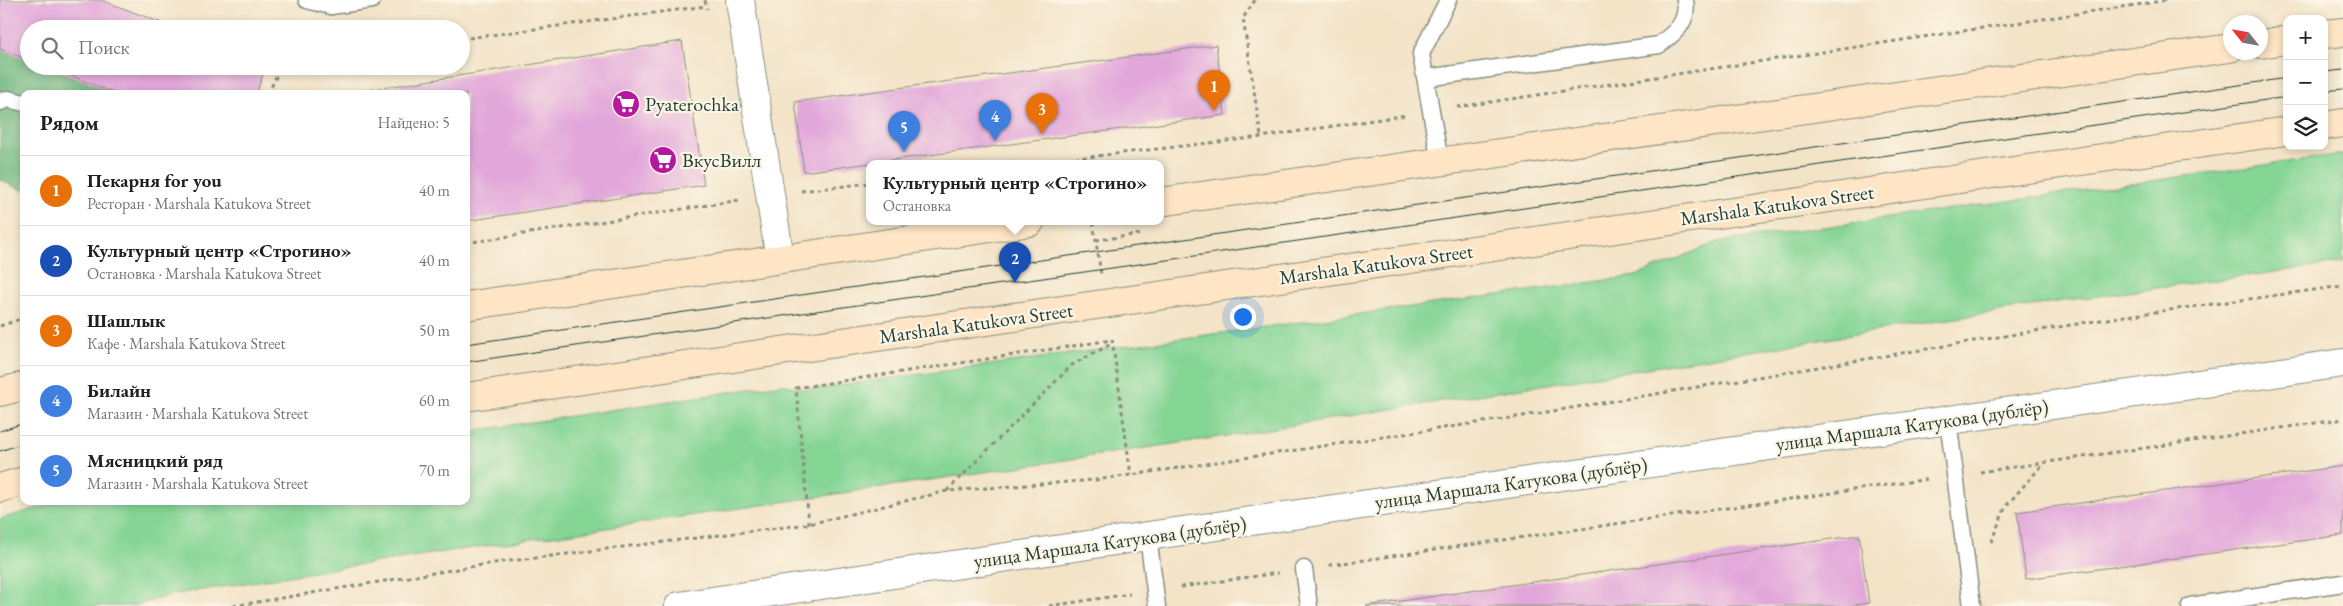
<!DOCTYPE html>
<html lang="ru">
<head>
<meta charset="utf-8">
<style>
  :root { --surface:#fff; --page:#f2f2f2; --text:#202124; --muted:#757577; --line:#e0e0e0; --accent:#b5179e }
  body { margin:0; font-family:"EB Garamond",serif; background:var(--page); color:var(--text) }
  .controls { position:absolute; right:15px; top:15px; display:grid; overflow:hidden; border-radius:10px; box-shadow:0 2px 8px #0003 }
  .controls button { width:45px; height:45px; display:grid; place-items:center; padding:0; border:0; border-bottom:1px solid var(--line); background:var(--surface); color:var(--text); font:25px sans-serif }
  .compass { position:absolute; left:2223px; top:15px; width:45px; height:45px; border-radius:50%; background:var(--surface); box-shadow:0 2px 8px #0003; rotate:301deg }
  .you { position:absolute; left:1242px; top:316px; width:18px; height:18px; margin:-12px; border:4px solid #fff; border-radius:50%; background:#1a73e8; box-shadow:0 0 0 8px #1a73e833 }
  .badge { display:grid; place-items:center; width:32px; height:32px; border-radius:50%; background:var(--accent); color:#fff; font-size:16px; font-weight:700 }
  .pin { position:absolute; translate:-50% -41px; filter:drop-shadow(0 1px 2px #0008) }
  .pin::after { content:''; position:absolute; top:26px; width:18px; height:15px; background:inherit; clip-path:polygon(0 0,100% 0,50% 100%) }
  .popup { position:absolute; left:866px; top:160px; width:298px; height:65px; box-sizing:border-box; display:grid; place-content:center; border-radius:10px; background:var(--surface); filter:drop-shadow(0 1px 4px #0005); font-size:16px; white-space:nowrap; color:var(--muted) }
  .popup b { font-size:19px; color:var(--text) }
  .popup::after { content:''; position:absolute; left:50%; top:100%; margin-left:-10px; border:10px solid transparent; border-top-color:var(--surface) }
  .list { margin:0; padding:0; list-style:none }
  h2 { display:flex; justify-content:space-between; align-items:center; height:65px; margin:0; padding:0 20px; font-size:21px }
  h2 small { font-size:16px; font-weight:400; color:var(--muted) }
  .list li { display:grid; grid-template-columns:32px 1fr auto; gap:15px; align-items:center; box-sizing:border-box; height:70px; padding:0 20px; border-top:1px solid var(--line) }
  .list b { display:block; font-size:19px; white-space:nowrap }
  .list p { margin:0; font-size:16px; white-space:nowrap; color:var(--muted) }
  .list em { font-size:16px; font-style:normal; color:var(--muted) }
  .icon { flex:none; width:28px; height:28px; fill:none; stroke:currentColor; stroke-width:2; stroke-linecap:round; stroke-linejoin:round }
  .map { position:relative; flex:none; width:2343px; height:606px; overflow:hidden }
  .search { position:absolute; background:var(--surface); box-shadow:0 2px 8px #0003; left:20px; top:20px; width:450px; height:55px; display:flex; align-items:center; gap:12px; box-sizing:border-box; padding:0 18px; border-radius:28px; color:var(--muted); font-size:19px }
  .panel { position:absolute; background:var(--surface); box-shadow:0 2px 8px #0003; left:20px; top:90px; width:450px; height:415px; border-radius:10px }
  .map>svg:first-child { display:block }
  .green { fill:#85d595; stroke:#528964 }
  .forest { fill:#6cb67e; stroke:#467a59 }
  .building { fill:#e2a7da }
  .lines { fill:none; stroke-linecap:round; stroke-linejoin:round }
  .lane-casing { stroke:#89907e; stroke-width:19 }
  .street-casing { stroke:#89907e; stroke-width:30 }
  .secondary-casing { stroke:#89907e; stroke-width:30 }
  .path { stroke:#89907e; stroke-width:3; stroke-dasharray:4 4; stroke-linecap:butt }
  .lane { stroke:#fff; stroke-width:16 }
  .street { stroke:#fff; stroke-width:28 }
  .secondary { stroke:#fde5c5; stroke-width:28 }
  .tram { stroke:#1f3d34; stroke-width:1 }
  .labels { text-anchor:middle; dominant-baseline:central; stroke-width:4.5; stroke-linejoin:round; paint-order:stroke }
  .poi-label { font-size:20px; fill:#1f3d34; stroke:#fcf5e5; text-anchor:start }
  .street-label { font-size:20px; fill:#1f3d34; stroke:#fcf5e5 }
</style>
</head>
<body>
<div class="map">
<svg width="2343" height="606" viewBox="0 0 2343 606">
  <rect width="100%" height="100%" fill="#fcf5e5"/>
  <filter id="ink" filterUnits="userSpaceOnUse"><feTurbulence type="fractalNoise" baseFrequency=".02" numOctaves="2"/><feDisplacementMap in="SourceGraphic" scale="10" xChannelSelector="R" yChannelSelector="G"/><feConvolveMatrix kernelMatrix="1 2 1 2 8 2 1 2 1" color-interpolation-filters="sRGB"/></filter>
  <filter id="wash" filterUnits="userSpaceOnUse"><feTurbulence type="fractalNoise" baseFrequency=".0096" numOctaves="4" result="noise"/><feDisplacementMap in="SourceGraphic" scale="20" xChannelSelector="R" yChannelSelector="G"/><feGaussianBlur stdDeviation="1.12" result="paint"/><feColorMatrix in="noise" values="0 0 0 0 0 0 0 0 0 0 0 0 0 0 0 0 0 1.4 0 .05"/><feComposite in="paint" operator="in"/></filter>
  <g filter="url(#wash)">
    <rect width="100%" height="100%" fill="#f3e3c7"/>
    <!-- green -->
    <path class="green" d="M2343 154V263L2068 300 1213 438 357 565 171 595 133 606H0V519L63 501H466V432L782 384 806 390 1636 276 1717 242Z"/>
    <!-- forest -->
    <path class="forest" d="M0 49 29 60V66H45L117 94H24V191L0 180Z"/>
    <g id="blocks">
      <!-- building -->
      <g class="building">
        <path d="M0 0H101L178 29H29V60L0 49Z"/>
        <path d="M682 41 704 185 466 221V94H342Z"/>
        <path d="M1216 45 1225 115 804 172 795 102Z"/>
        <path d="M46 66H266L256 94H117Z"/>
        <path d="M2343 466V535L2026 579 2017 512Z"/>
        <path d="M1859 535 1869 603 1850 606H1366Z"/>
      </g>
    </g>
  </g>
  <g filter="url(#ink)">
    <use href="#blocks" fill-opacity="0" stroke="#89907e" stroke-width="1"/>
    <g class="lines">
      <!-- lane casing -->
      <g class="lane-casing">
        <g id="lane">
          <path d="M307 0 331 6"/>
          <path d="M331 0V6L372 0"/>
          <path d="M1426 78 1659 45C1675 33 1689 22 1685 0"/>
          <path d="M0 102 8 99 24 103"/>
          <path d="M1440 162 1421 54 1448 0"/>
          <path d="M1948 420 1972 606"/>
          <path d="M1148 536 1157 606"/>
          <path d="M1304 569 1309 606"/>
          <path d="M2190 606 2343 583"/>
        </g>
      </g>
      <!-- street casing -->
      <g class="street-casing">
        <g id="street">
          <path d="M740 0 780 259"/>
          <path d="M679 606 1148 536 2343 363"/>
        </g>
      </g>
      <!-- secondary casing -->
      <g class="secondary-casing">
        <g id="secondary">
          <path d="M2324 34 2343 32"/>
          <path d="M2260 44 2287 40"/>
          <path d="M2324 126 2343 123"/>
          <path d="M1160 202 2230 48"/>
          <path d="M466 306 1030 222"/>
          <path d="M0 392 24 386"/>
          <path d="M466 397 2287 131"/>
          <path d="M0 488 24 481"/>
        </g>
      </g>
      <!-- path -->
      <g class="path">
        <path d="M705 0 707 9"/>
        <path d="M1255 0 1243 18 1261 137"/>
        <path d="M378 25 388 29"/>
        <path d="M461 39 706 6"/>
        <path d="M268 94 281 66"/>
        <path d="M1457 107 2169 0"/>
        <path d="M1027 164 1261 137 1407 115"/>
        <path d="M801 191 870 183"/>
        <path d="M1093 222 1101 274"/>
        <path d="M1096 240 1142 234"/>
        <path d="M466 243 740 200"/>
        <path d="M0 326 24 318"/>
        <path d="M1112 339 1131 475"/>
        <path d="M1980 472 2343 419"/>
        <path d="M947 491 1072 365 1113 343"/>
        <path d="M809 524 796 388 1112 340"/>
        <path d="M1991 542 2006 506 2044 463"/>
        <path d="M1329 565 1929 479"/>
        <path d="M1181 587 1278 573"/>
        <path d="M233 606 494 563 809 524 947 491 1095 480 1131 475 1523 416 2119 317 2343 286"/>
        <path d="M1049 606 1130 594"/>
      </g>
      <!-- lane -->
      <use href="#lane" class="lane"/>
      <!-- street -->
      <use href="#street" class="street"/>
      <!-- secondary -->
      <use href="#secondary" class="secondary"/>
      <!-- tram -->
      <g class="tram">
        <path d="M2324 72 2343 70"/>
        <path d="M2324 91 2343 89"/>
        <path d="M466 344 2287 78"/>
        <path d="M466 362 2287 97"/>
        <path d="M0 431 24 423"/>
        <path d="M0 451 24 443"/>
      </g>
    </g>
  </g>
  <!-- icons -->
  <defs>
    <g id="supermarket-disc" transform="scale(1.4375)"><circle r="9.5" fill="#b5179e" stroke="#fcf5e5"/><path d="M-6-5.5h2.5l.6 2H6L4.5 2H-2.5L-4.4-4H-6ZM-1.5 3.2a1.3 1.3 0 1 0 .1 0ZM3 3.2a1.3 1.3 0 1 0 .1 0Z" fill="#fff"/></g>
  </defs>
  <g fill-rule="evenodd">
    <use href="#supermarket-disc" x="626" y="104"/>
    <use href="#supermarket-disc" x="663" y="160"/>
  </g>
  <g class="labels">
    <!-- poi labels -->
    <g class="poi-label">
      <text x="645" y="104">Pyaterochka</text>
      <text x="682" y="160">ВкусВилл</text>
    </g>
    <!-- street labels -->
    <g class="street-label">
      <text transform="translate(1777 205) rotate(-8)">Marshala Katukova Street</text>
      <text transform="translate(1376 264) rotate(-8)">Marshala Katukova Street</text>
      <text transform="translate(976 323) rotate(-8)">Marshala Katukova Street</text>
      <text transform="translate(1912 425) rotate(-8)">улица Маршала Катукова (дублёр)</text>
      <text transform="translate(1511 483) rotate(-8)">улица Маршала Катукова (дублёр)</text>
      <text transform="translate(1110 542) rotate(-8)">улица Маршала Катукова (дублёр)</text>
    </g>
  </g>
</svg>
<div class="controls">
<button>+</button>
<button>−</button>
<button><svg class="icon" aria-label="layers" viewBox="0 0 24 24"><path d="M12 4l9 5-9 5-9-5zM3 14l9 5 9-5"/></svg></button>
</div>
<svg class="compass" viewBox="-18 -18 36 36"><path d="M0-13l5 13h-10z" fill="#e53935"/><path d="M0 13l5-13h-10z" fill="#757577"/></svg>
<div class="you"></div>
<div class="pin badge" style="left:1214px;top:111px;background:#e8710a">1</div>
<div class="pin badge" style="left:1015px;top:283px;background:#1a4fb4">2</div>
<div class="popup"><b>Культурный центр «Строгино»</b>Остановка</div>
<div class="pin badge" style="left:1042px;top:134px;background:#e8710a">3</div>
<div class="pin badge" style="left:995px;top:141px;background:#3f7fe0">4</div>
<div class="pin badge" style="left:904px;top:152px;background:#3f7fe0">5</div>
<div class="search"><svg class="icon" aria-label="search" viewBox="0 0 24 24"><circle cx="10" cy="10" r="6"/><path d="M15 15l6 6"/></svg>Поиск</div>
<section class="panel">
<h2>Рядом<small>Найдено: 5</small></h2>
<ul class="list">
<li><span class="badge" style="background:#e8710a">1</span><div><b>Пекарня for you</b><p>Ресторан · Marshala Katukova Street</p></div><em>40 m</em></li>
<li><span class="badge" style="background:#1a4fb4">2</span><div><b>Культурный центр «Строгино»</b><p>Остановка · Marshala Katukova Street</p></div><em>40 m</em></li>
<li><span class="badge" style="background:#e8710a">3</span><div><b>Шашлык</b><p>Кафе · Marshala Katukova Street</p></div><em>50 m</em></li>
<li><span class="badge" style="background:#3f7fe0">4</span><div><b>Билайн</b><p>Магазин · Marshala Katukova Street</p></div><em>60 m</em></li>
<li><span class="badge" style="background:#3f7fe0">5</span><div><b>Мясницкий ряд</b><p>Магазин · Marshala Katukova Street</p></div><em>70 m</em></li>
</ul>
</section>
</div>
</body>
</html>
